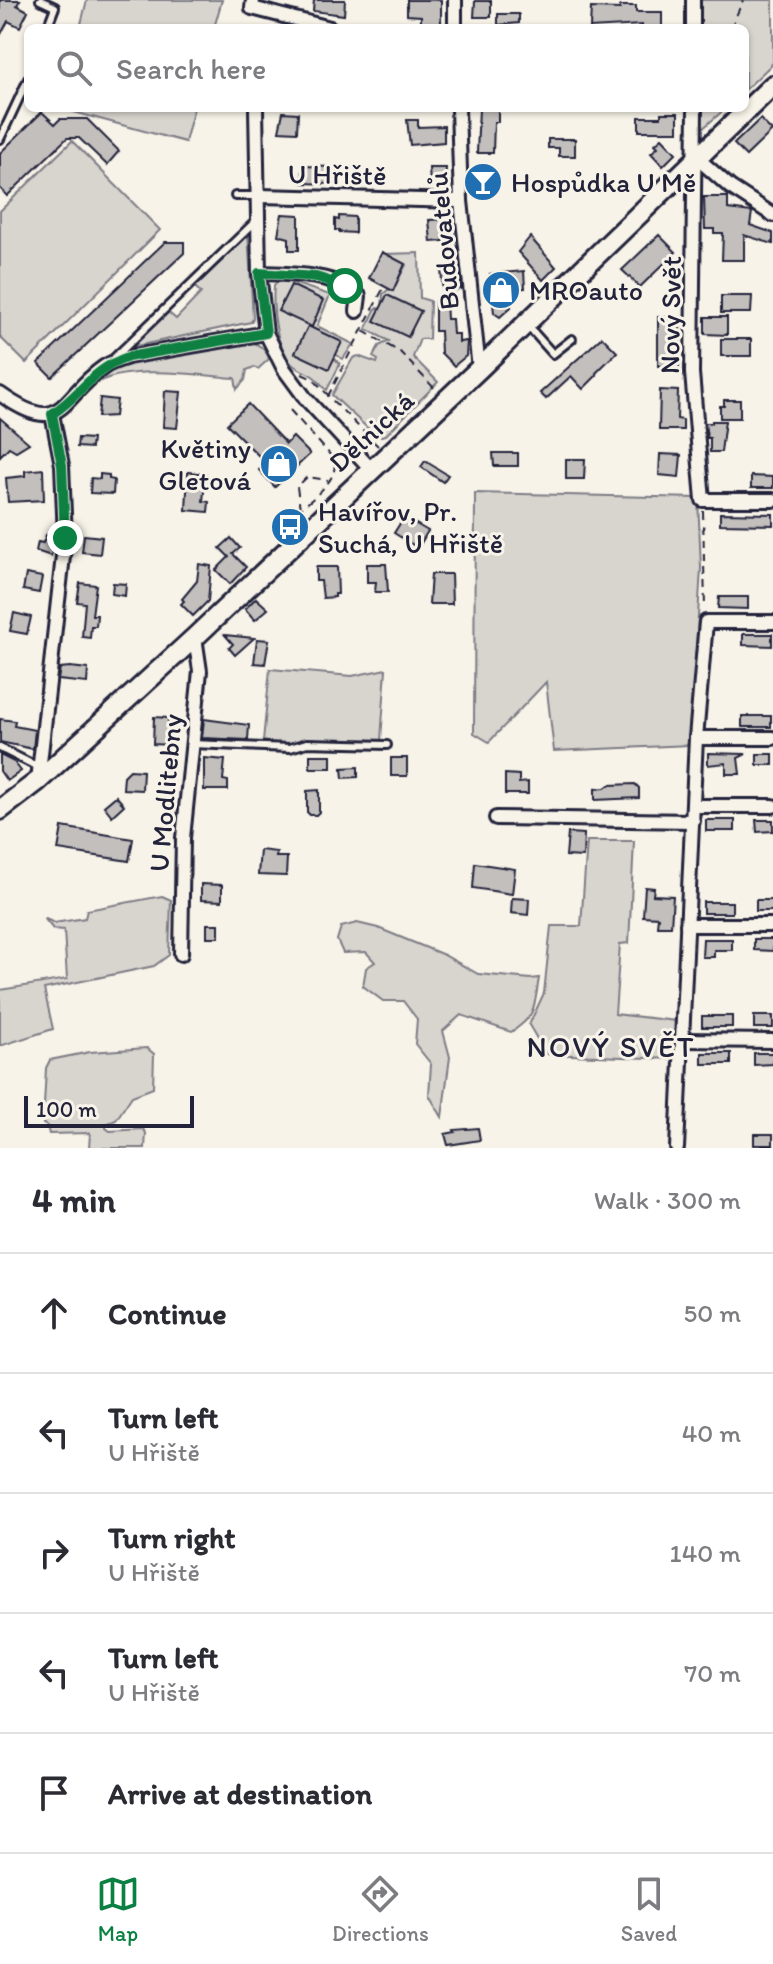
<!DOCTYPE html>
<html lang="en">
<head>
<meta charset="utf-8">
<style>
  :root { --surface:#fff; --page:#f7f7f7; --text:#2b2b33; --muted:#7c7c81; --line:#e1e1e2; --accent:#0b8043 }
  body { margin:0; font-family:Itim,sans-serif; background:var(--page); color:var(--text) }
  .scale { position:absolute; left:24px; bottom:20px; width:170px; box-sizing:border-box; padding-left:8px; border:4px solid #22223b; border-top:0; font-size:22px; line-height:28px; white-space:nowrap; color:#22223b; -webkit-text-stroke:6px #f7f3e8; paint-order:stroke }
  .stop { position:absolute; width:24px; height:24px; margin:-18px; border:6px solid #0b8043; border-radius:50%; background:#fff }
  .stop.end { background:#0b8043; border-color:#fff; box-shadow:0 2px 8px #0008 }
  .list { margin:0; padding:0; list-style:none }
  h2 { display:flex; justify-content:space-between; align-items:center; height:104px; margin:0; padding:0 32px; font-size:34px }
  h2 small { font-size:26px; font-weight:400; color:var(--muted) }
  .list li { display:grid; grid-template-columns:52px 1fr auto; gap:24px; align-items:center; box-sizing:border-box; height:120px; padding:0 32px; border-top:2px solid var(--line) }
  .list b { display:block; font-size:30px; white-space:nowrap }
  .list p { margin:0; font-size:26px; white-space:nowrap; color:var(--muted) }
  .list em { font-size:26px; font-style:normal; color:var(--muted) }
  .icon { flex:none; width:44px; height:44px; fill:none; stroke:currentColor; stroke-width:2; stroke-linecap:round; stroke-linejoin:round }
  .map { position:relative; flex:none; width:773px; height:1148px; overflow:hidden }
  .search { position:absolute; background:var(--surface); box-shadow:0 2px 6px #0004; left:24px; right:24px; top:24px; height:88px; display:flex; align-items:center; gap:20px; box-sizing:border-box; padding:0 28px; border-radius:12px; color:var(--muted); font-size:30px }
  .sheet { height:704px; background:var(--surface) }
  nav { display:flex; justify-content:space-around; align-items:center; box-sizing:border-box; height:112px; border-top:2px solid var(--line); background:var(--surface); font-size:22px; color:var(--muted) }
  nav a { display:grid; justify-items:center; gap:4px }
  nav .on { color:var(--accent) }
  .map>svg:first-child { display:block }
  .green { fill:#d8d5cf; stroke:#7d7c85; stroke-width:2 }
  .building { fill:#c2bfbd; stroke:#22223b; stroke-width:2 }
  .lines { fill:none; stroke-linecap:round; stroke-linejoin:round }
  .lane-casing { stroke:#22223b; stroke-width:12 }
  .street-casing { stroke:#22223b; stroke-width:18 }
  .secondary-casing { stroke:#22223b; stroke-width:24 }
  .path { stroke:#22223b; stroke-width:2; stroke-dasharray:8 6; stroke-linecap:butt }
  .lane { stroke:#f7f3e8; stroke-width:6 }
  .street { stroke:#f7f3e8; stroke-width:12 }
  .secondary { stroke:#f7f3e8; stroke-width:18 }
  .route { stroke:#0b8043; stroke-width:10 }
  .labels { text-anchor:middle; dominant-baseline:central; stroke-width:6; stroke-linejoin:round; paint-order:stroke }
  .street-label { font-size:28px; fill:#22223b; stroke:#f7f3e8 }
  .poi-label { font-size:28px; fill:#22223b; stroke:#f7f3e8; text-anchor:start }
  .neighbourhood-label { font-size:30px; letter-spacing:2px; fill:#22223b; stroke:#f7f3e8 }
</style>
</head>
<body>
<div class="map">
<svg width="773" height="1148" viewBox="0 0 773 1148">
  <rect width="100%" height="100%" fill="#f7f3e8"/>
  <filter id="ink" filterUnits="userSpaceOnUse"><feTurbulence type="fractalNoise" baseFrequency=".0125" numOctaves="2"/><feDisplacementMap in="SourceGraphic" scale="16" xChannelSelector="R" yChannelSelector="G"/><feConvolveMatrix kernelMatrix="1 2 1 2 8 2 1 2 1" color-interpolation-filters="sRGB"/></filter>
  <g filter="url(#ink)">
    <!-- green -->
    <g class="green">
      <path d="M87 0H222L214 28H80Z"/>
      <path d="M696 0H773V63L745 90V28H697Z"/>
      <path d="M59 108H194L185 142Z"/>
      <path d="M698 108H726L701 130Z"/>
      <path d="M72 141 160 230 26 363 0 337V211Z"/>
      <path d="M248 232 253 318 251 322 131 347 168 312 176 319 201 293 194 286Z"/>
      <path d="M419 253 420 298 430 301 429 339H420L413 357 438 382 386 435 377 437 332 395 353 358 358 356 377 363 378 360 373 357 379 346 389 341 366 329 375 310 377 308 382 309 383 294 389 289 393 290 406 265 385 254Z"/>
      <path d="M281 279 330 295 317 326 353 344 343 359 335 354 333 357 340 364 327 390C322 386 319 381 314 377 308 372 298 370 292 364 275 346 272 308 274 285Z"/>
      <path d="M243 341C255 341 266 348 269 359L258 369 254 367 247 370 245 380 237 389 235 378C197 375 123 363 92 386L100 377 121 366Z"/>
      <path d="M475 493 698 498 701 568 690 745 554 751 546 682 489 742 474 733Z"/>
      <path d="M270 669 352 676 386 669 381 740 308 739 288 745 263 741Z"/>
      <path d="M587 841H634L629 943 620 944 615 1014 676 1021 673 1059 546 1054 529 1025 544 993 551 926H581Z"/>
      <path d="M162 896 171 900 169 955 154 966 44 989 53 1029 0 1046V990L67 979 64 930 53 929 44 918 54 923 85 918 87 910Z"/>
      <path d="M357 923 378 928 444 955 478 974 531 979 539 978C534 1006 537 1016 511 1032L461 1015 443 1031 450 1057 442 1117 429 1095 431 1064 415 1044 417 1019 403 1001H383L363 986 366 968 375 962 366 952 343 953 337 940 341 927Z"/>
      <path d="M147 1048 154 1054 153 1088 132 1096 116 1120 106 1124V1128L110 1131 143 1129 146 1133 145 1148H89L90 1133 49 1134 47 1126 43 1124 46 1068 50 1060 90 1052Z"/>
    </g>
    <!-- building -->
    <g class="building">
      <path d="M0 0H20L17 5 28 11 20 27 8 21 0 36Z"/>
      <path d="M314 0H345L344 15 313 11Z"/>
      <path d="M407 0H441V28H421V16L407 15Z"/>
      <path d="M475 1H491V17H474Z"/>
      <path d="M620 6H636V12H662V28H642V25L590 28 591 8 620 9Z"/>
      <path d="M498 14H519V23L498 25Z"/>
      <path d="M479 108H498V122H494L493 153H477Z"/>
      <path d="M42 112 55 124 60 119H87L119 151 107 165 79 138H67L7 196 0 188V153Z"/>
      <path d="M283 112 298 113 297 132 279 131Z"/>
      <path d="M661 113H678V131H639V117H661Z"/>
      <path d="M760 119 772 131 746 156 734 144Z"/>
      <path d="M407 120H418V127L444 126V142L410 145Z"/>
      <path d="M662 138 676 153 663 166 651 153 658 147 655 144Z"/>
      <path d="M548 139H575V156H559V148H548Z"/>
      <path d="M303 166 331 167V184L302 183Z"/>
      <path d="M429 168H446L445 184 430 185Z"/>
      <path d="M474 176 496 177 495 188H474Z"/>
      <path d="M704 197H728V209L752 212 750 225 773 233V244L744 235V260H722L723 233H714V229H705Z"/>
      <path d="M282 214 299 215V250H289V238L278 235Z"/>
      <path d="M339 216 355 217V233L339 232V230H335V219L339 220Z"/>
      <path d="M446 219 447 236 443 237 444 241 431 242 429 220Z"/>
      <path d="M659 235 676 252 640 287 622 270Z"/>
      <path d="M530 237 556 267 543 280 518 252Z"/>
      <path d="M165 242H184V253L52 377 38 363Z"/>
      <path d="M382 252 405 264 393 291 369 278Z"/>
      <path d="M459 266 461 289 453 290 454 293 443 295 441 268Z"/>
      <path d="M524 271 525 288 510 289 511 307 500 317 494 313 490 274Z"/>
      <path d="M291 285 323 300 312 327 278 311Z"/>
      <path d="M387 295 421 311 408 337 374 321Z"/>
      <path d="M721 296H752L751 313H721Z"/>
      <path d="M435 301H446L447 319H452L453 334H459V342L467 341 466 356 454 366 441 353 440 331H435Z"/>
      <path d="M658 317H680L679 366H658Z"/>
      <path d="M705 317H727V335L705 334Z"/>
      <path d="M308 326 342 342 329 369 295 353Z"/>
      <path d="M602 337 617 352 596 373 597 375 583 389 571 376 546 399 540 393Z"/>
      <rect x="721" y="339" width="30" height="17"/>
      <path d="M660 390 678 391 677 419 683 420V430H659Z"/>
      <path d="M165 391 181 392 177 428 163 427Z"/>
      <path d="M100 398 117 400 115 416 98 417Z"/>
      <path d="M724 400H740V418H720V406H724Z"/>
      <path d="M248 404 286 444 293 437 310 454 275 487 259 470 266 463 227 424Z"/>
      <path d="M0 418 29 443 16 451 9 447 0 456Z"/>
      <path d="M712 421H725L721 452H710V438H707L705 423H712Z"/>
      <path d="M78 438 92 439 91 448 77 447Z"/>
      <path d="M493 453H518V466H494Z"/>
      <path d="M660 454 681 455 679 477 659 475Z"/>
      <path d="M566 459H585L584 479H566Z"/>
      <path d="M425 461 448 475 443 482 421 467Z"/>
      <path d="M43 469 44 500 8 502 6 478 25 476V471Z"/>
      <path d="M188 472 206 474 203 501 209 502 208 512 186 510Z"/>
      <path d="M100 474 109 475V479L114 480 113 494 90 493 91 478 100 479Z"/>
      <path d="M751 476 773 477V488H751Z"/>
      <path d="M720 513 773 514V525L720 524Z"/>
      <path d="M404 517 428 531 418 548 394 533Z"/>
      <path d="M46 535 56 538 51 556 36 551 38 542 43 543Z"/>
      <path d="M84 535 102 537 100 554 82 552Z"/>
      <path d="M231 538 240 548 233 554 246 567 230 584 216 570 229 557 220 548Z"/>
      <path d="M199 564 211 566 208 601 193 616 181 604 184 601 182 599 197 581Z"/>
      <path d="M367 564H386L388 592H375L376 582H367Z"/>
      <path d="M316 567H337L338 594H335V597L323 598 321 581H316Z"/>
      <path d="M26 574 42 577 39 593 23 590Z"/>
      <path d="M431 574H451L452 604H429Z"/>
      <path d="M80 583 96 585 92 615H97L96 626H91L90 638 82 637 85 603 77 602Z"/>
      <path d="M113 583 126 584 125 596 112 594Z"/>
      <path d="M719 597H748V609L718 608Z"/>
      <path d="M256 598 268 609 255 620 245 609Z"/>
      <path d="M14 613 31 617 27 634 10 631Z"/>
      <path d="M743 634H772V646L743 645Z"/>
      <path d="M225 635 254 638 235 655 229 648 233 644Z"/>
      <path d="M257 639 269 640 265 664 254 663Z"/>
      <path d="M70 667 88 669 87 683 58 680 60 668Z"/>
      <rect x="742" y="716" width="29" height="11"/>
      <path d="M154 717 168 718 169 745 153 744Z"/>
      <path d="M0 719 15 721 14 726 35 730 33 749 0 742Z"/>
      <path d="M204 719 249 725 248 740 202 738Z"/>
      <path d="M708 753 746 754 738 758 740 774H726V763L708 765Z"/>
      <rect x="757" y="754" width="16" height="11"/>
      <path d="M0 755 14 762 21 771 7 781 0 771Z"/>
      <rect x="310" y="755" width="21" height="13"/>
      <path d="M204 758 225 760 223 780 228 781V790H204Z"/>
      <rect x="391" y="758" width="16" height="18"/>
      <path d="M358 767V777L343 778 342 768Z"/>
      <path d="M130 770 143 771 142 790 123 789 124 776Z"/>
      <path d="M505 774 519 775V783L528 782V794H505Z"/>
      <path d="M635 784 639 788V798L595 800V789L605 788 609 785Z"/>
      <path d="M319 790V812L316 815H310L307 812V791Z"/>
      <path d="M116 796 124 805 112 816 104 806Z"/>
      <rect x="706" y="820" width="29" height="11"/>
      <path d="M756 820H773V831L757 832Z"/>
      <path d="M62 827 133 839 129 861 58 850Z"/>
      <path d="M568 833 584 834 583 857 566 856Z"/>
      <path d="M260 850 277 852 276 857H287L286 876 258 875Z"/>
      <path d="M475 863 515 869 512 894 473 888Z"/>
      <path d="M201 884 222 885V901L201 900Z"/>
      <path d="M645 887 654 888 653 895 673 896 671 926H657L658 917 643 916Z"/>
      <path d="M512 898 529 899 528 915 511 913Z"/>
      <rect x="756" y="900" width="17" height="11"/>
      <rect x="703" y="902" width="29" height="11"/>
      <rect x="207" y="924" width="12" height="13"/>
      <path d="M703 939H732V950H714V957H702Z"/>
      <path d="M754 939H773V951L754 950Z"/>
      <rect x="702" y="1016" width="30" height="11"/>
      <rect x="754" y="1016" width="19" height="12"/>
      <rect x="702" y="1053" width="29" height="11"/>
      <path d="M754 1053H773V1064L754 1065Z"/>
      <path d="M478 1128 480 1140 448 1145 445 1134 455 1132 454 1130Z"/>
      <rect x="754" y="1134" width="19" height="11"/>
    </g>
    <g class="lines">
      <!-- lane casing -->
      <g class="lane-casing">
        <g id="lane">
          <path d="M40 0 55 7 47 28"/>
          <path d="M0 139 28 79"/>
          <path d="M235 196H259"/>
          <path d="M528 326 553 354 572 339"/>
          <path d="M112 360 257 220"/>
          <path d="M192 744 290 748 307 743 387 745"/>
          <path d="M0 748 40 768"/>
        </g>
      </g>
      <!-- street casing -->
      <g class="street-casing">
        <g id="street">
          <path d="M253 0 252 8 330 28"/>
          <path d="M455 0V28"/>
          <path d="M693 0V28"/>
          <path d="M256 108 259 273 266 333 284 369 306 399 371 469"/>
          <path d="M458 108 461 201 479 369"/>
          <path d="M695 108 692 373 703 500H773"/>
          <path d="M696 157 730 187 773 215"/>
          <path d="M259 196 461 201"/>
          <path d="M259 273C287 274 338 273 359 296L357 311"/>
          <path d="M0 394C64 439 58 399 104 367 111 362 120 360 128 357L266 333"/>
          <path d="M696 738H773"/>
          <path d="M38 781 65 538 62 465 52 414"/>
          <path d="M694 806H773"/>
          <path d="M496 818 693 821"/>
          <path d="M687 925H773"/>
          <path d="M181 954 183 838 200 671 195 637"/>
          <path d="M683 1040 773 1041"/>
          <path d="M677 1148 696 738 706 622H773"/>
        </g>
      </g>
      <!-- secondary casing -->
      <g class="secondary-casing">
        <path id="secondary" d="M0 810 38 781 195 637 479 369 773 85"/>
      </g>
      <!-- path -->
      <g class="path">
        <path d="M731 28 743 0"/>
        <path d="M363 331 400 352 435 389"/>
        <path d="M302 374 313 379 328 395"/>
        <path d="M290 410 333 458C342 478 313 497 300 510L304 516"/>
        <path d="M378 446 328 396 383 289"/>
        <path d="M300 509 297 487 307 477 328 480"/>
        <path d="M703 511 705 609"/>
      </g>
      <!-- lane -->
      <use href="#lane" class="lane"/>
      <!-- street -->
      <use href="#street" class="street"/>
      <!-- secondary -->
      <use href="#secondary" class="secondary"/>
    </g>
  </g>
  <g class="lines" filter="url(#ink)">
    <!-- route -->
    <path class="route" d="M65 538 62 465 52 414C84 393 89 371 128 357L266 333 259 273 316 277 345 286"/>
  </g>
  <!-- icons -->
  <defs>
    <g id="bar-disc" transform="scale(2)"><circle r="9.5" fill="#1f6fb2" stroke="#f7f3e8"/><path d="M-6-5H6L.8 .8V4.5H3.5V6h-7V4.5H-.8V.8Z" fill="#fff"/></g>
    <g id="shop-disc" transform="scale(2)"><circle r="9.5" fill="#1f6fb2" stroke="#f7f3e8"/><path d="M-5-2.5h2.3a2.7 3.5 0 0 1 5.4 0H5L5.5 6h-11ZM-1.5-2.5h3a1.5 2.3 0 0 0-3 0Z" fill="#fff"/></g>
    <g id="bus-disc" transform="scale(2)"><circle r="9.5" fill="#1f6fb2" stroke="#f7f3e8"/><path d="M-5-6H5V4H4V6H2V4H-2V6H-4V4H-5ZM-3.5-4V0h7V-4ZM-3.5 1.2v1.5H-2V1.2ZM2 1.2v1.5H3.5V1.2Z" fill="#fff"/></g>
  </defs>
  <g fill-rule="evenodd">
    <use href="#bar-disc" x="483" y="182"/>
    <use href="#shop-disc" x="501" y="290"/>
    <use href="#shop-disc" x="279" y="464"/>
    <use href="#bus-disc" x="290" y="527"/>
  </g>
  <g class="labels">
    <!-- street labels -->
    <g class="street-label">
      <text transform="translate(337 174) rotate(1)">U Hřiště</text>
      <text transform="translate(443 241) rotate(-95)">Budovatelů</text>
      <text transform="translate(670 315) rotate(-89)">Nový Svět</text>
      <text transform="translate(371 431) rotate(-43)">Dělnická</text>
      <text transform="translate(165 793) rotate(-85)">U Modlitebny</text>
    </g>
    <!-- poi labels -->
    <g class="poi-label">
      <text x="511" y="182">Hospůdka U Mě</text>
      <text x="529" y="290">MROauto</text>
      <text x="251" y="448" text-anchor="end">Květiny<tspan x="251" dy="32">Gletová</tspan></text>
      <text x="318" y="511">Havířov, Pr.<tspan x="318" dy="32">Suchá, U Hřiště</tspan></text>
    </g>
    <!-- neighbourhood labels -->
    <g class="neighbourhood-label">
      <text x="611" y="1046">NOVÝ SVĚT</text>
    </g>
  </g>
</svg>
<div class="scale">100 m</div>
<div class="stop" style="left:345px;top:286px"></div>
<div class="stop end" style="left:65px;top:538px"></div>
<div class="search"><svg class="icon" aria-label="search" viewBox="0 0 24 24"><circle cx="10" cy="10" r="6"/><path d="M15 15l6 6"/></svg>Search here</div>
</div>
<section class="sheet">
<h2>4 min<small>Walk · 300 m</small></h2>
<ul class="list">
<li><svg class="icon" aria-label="ahead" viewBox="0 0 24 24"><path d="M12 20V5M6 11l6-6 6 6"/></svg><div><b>Continue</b></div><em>50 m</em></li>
<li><svg class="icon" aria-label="left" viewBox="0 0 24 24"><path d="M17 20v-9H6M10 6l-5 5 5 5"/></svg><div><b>Turn left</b><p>U Hřiště</p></div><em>40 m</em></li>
<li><svg class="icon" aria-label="right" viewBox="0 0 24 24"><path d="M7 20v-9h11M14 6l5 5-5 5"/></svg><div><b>Turn right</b><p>U Hřiště</p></div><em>140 m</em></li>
<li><svg class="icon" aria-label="left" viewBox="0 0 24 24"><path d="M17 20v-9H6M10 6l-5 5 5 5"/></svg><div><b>Turn left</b><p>U Hřiště</p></div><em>70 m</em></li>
<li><svg class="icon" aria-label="arrive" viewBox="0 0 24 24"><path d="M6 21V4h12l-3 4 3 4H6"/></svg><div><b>Arrive at destination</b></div></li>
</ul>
</section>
<nav>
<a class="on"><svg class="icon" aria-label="map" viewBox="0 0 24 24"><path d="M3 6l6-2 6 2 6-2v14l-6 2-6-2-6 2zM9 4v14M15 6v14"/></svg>Map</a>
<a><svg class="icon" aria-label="directions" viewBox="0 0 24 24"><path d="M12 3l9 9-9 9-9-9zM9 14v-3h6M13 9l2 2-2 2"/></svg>Directions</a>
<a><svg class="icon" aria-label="saved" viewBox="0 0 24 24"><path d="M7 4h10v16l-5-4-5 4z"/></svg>Saved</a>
</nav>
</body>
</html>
